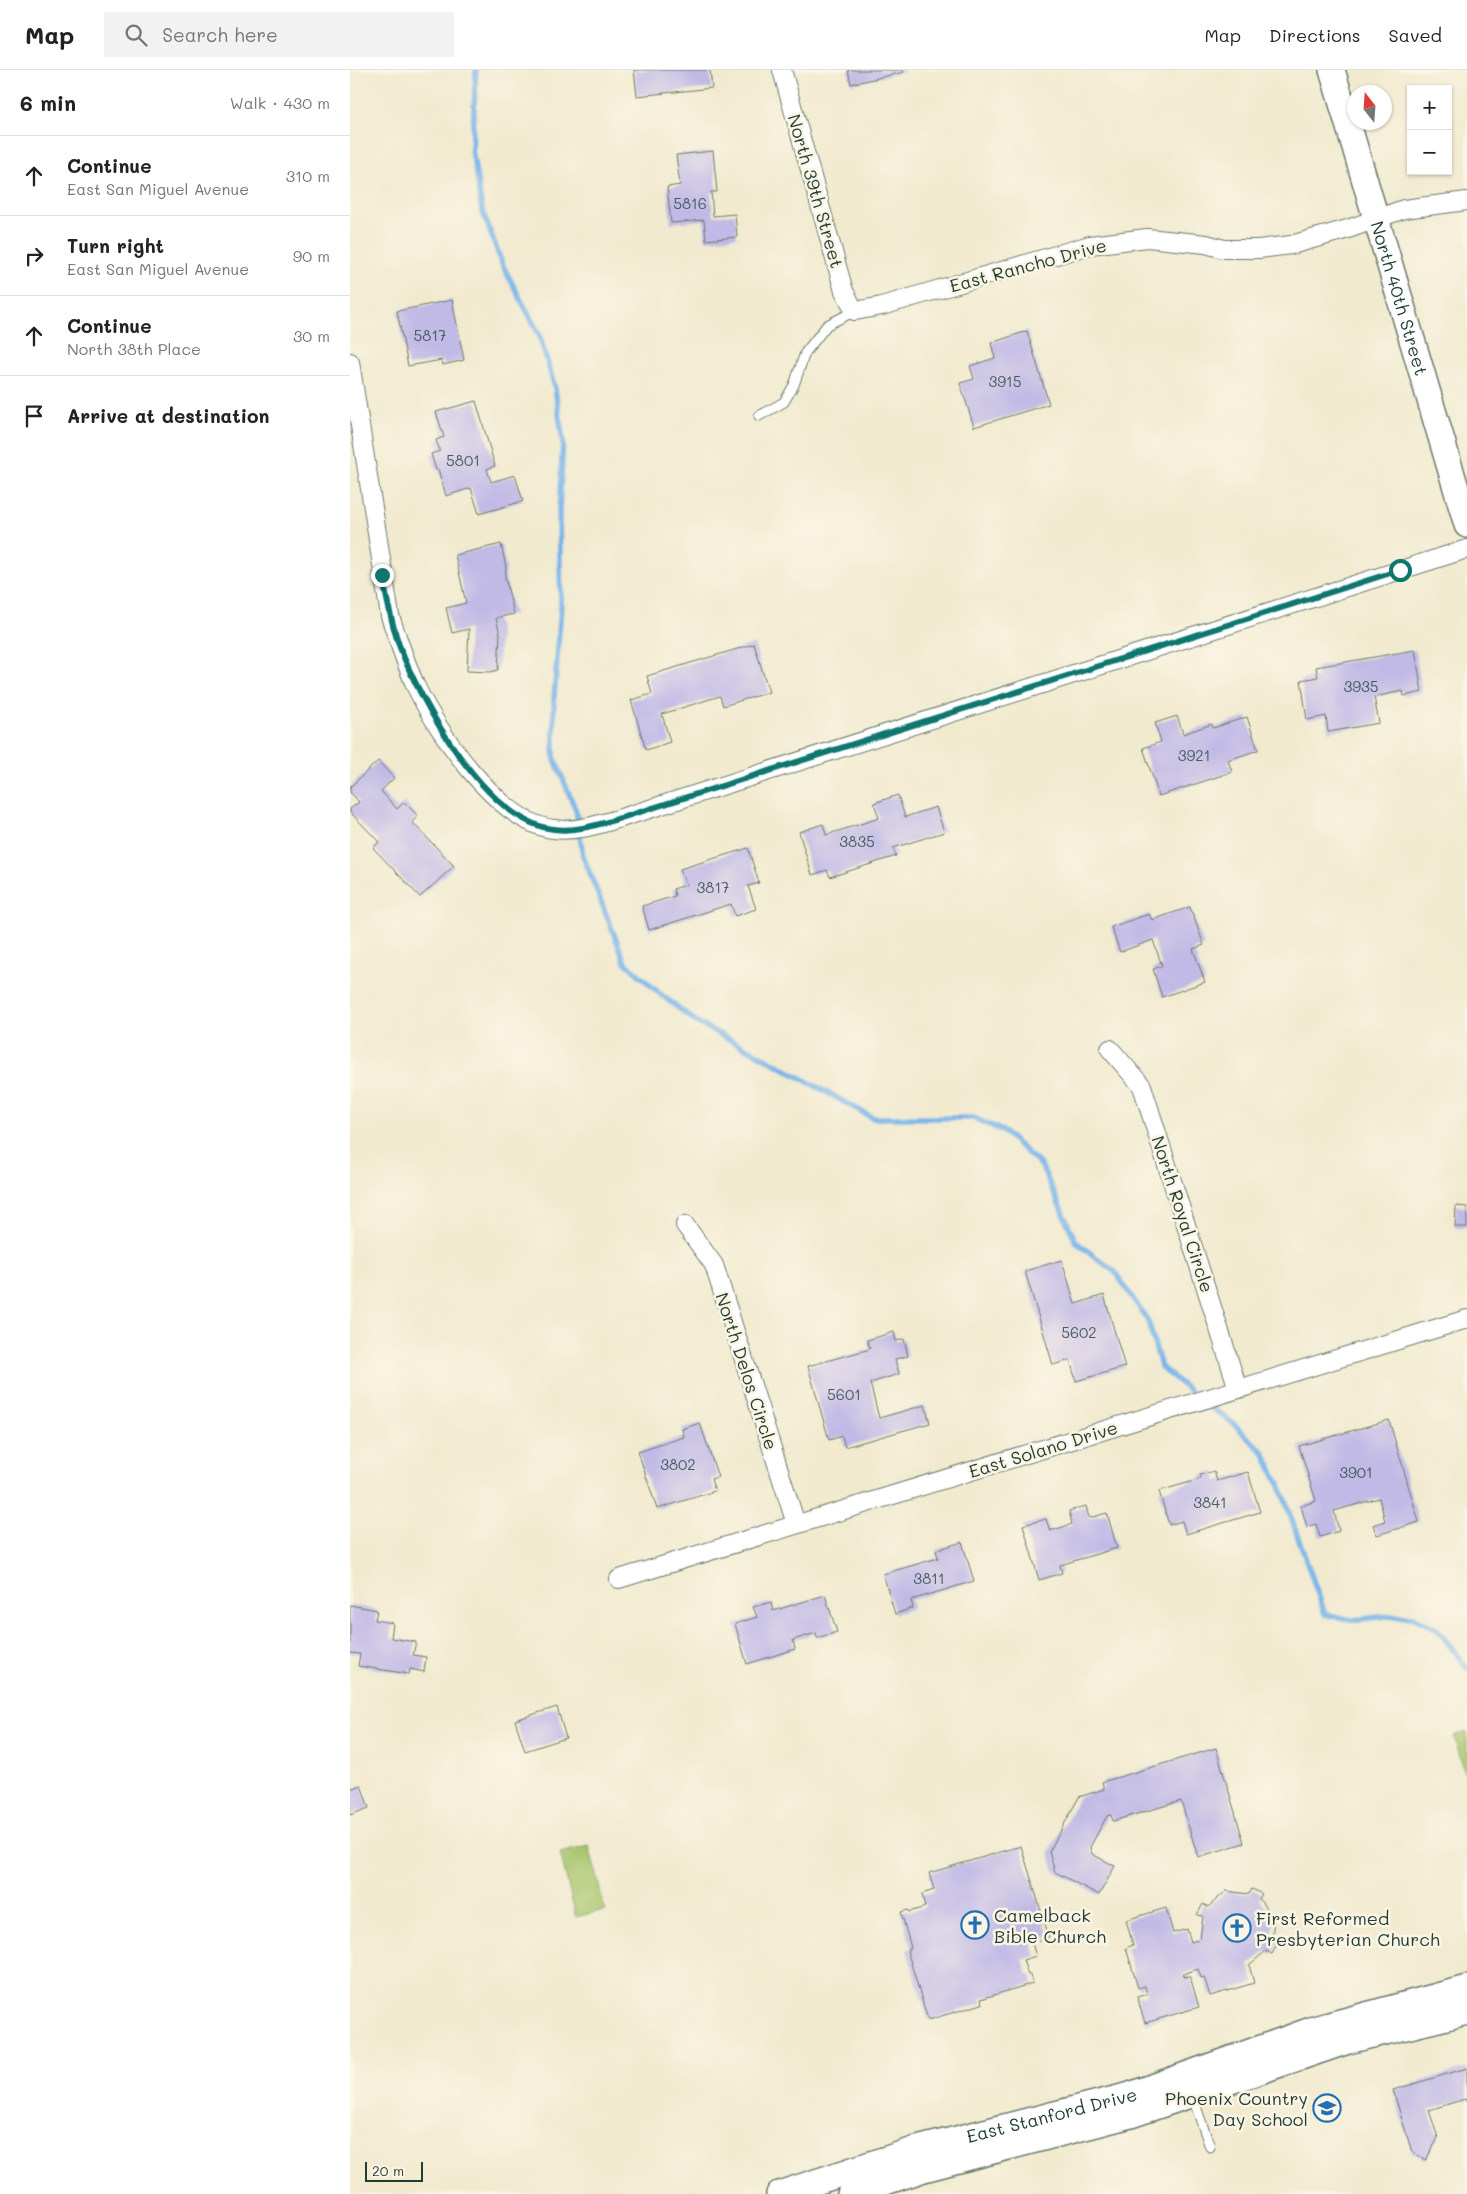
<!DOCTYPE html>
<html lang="en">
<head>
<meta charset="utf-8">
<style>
  :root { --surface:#fff; --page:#f2f2f2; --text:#222; --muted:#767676; --line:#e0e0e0 }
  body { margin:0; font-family:Mali,sans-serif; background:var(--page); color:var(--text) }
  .controls { position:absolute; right:15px; top:15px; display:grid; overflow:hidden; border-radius:0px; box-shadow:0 1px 4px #0004 }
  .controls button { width:45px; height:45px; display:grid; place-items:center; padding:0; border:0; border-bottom:1px solid var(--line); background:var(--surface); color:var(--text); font:25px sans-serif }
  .compass { position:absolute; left:997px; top:15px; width:45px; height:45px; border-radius:50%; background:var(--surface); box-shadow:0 1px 4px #0004; rotate:343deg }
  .scale { position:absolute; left:15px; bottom:12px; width:58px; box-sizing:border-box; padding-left:5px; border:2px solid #1f3d34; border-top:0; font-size:14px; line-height:18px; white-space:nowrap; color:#1f3d34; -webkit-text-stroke:4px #fcf5e5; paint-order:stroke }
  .stop { position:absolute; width:15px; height:15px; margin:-11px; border:4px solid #0f766e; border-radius:50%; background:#fff }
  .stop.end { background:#0f766e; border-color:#fff; box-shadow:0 1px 5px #0008 }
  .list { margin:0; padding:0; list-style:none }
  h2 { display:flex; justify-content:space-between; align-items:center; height:65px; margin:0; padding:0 20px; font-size:21px }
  h2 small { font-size:16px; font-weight:400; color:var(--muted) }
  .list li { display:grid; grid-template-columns:32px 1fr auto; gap:15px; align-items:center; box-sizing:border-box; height:80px; padding:0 20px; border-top:1px solid var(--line) }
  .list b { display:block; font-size:19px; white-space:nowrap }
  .list p { margin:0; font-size:16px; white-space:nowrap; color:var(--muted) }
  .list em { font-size:16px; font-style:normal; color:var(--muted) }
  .icon { flex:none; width:28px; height:28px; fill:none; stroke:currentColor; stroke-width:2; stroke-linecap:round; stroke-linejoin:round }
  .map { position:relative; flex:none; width:1117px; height:2124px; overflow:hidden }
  header { display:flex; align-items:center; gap:30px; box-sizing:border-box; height:70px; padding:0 25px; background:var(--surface); border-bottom:1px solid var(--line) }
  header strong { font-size:24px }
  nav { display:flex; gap:28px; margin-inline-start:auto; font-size:18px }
  .search { width:350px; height:45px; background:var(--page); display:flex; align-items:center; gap:12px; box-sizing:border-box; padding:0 18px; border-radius:0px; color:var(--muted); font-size:19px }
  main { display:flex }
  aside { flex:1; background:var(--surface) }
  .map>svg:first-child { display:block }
  .green { fill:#a6c46b; stroke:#628050 }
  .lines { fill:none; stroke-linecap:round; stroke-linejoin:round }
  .stream { stroke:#76b4e9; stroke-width:5.5 }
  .building { fill:#c1bae6 }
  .lane-casing { stroke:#687a6a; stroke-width:11 }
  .street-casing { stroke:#687a6a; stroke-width:20 }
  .secondary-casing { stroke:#687a6a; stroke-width:28 }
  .lane { stroke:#fff; stroke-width:9 }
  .street { stroke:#fff; stroke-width:18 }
  .secondary { stroke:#fff; stroke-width:25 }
  .route { stroke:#0f766e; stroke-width:6 }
  .labels { text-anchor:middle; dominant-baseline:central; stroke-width:5; stroke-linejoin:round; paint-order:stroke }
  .number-label { font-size:15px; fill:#485c60 }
  .street-label { font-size:18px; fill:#1f3d34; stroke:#fcf5e5 }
  .poi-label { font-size:18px; fill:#1f3d34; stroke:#fcf5e5; text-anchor:start }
</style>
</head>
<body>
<header>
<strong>Map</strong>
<div class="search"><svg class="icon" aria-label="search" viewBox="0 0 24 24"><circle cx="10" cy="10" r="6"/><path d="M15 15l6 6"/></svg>Search here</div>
<nav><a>Map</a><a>Directions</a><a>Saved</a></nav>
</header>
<main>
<aside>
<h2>6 min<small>Walk · 430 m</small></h2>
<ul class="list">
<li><svg class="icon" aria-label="ahead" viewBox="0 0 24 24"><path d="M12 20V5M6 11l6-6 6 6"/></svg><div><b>Continue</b><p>East San Miguel Avenue</p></div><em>310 m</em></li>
<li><svg class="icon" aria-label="right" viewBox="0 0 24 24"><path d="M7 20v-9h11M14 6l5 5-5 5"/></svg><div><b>Turn right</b><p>East San Miguel Avenue</p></div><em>90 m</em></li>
<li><svg class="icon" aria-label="ahead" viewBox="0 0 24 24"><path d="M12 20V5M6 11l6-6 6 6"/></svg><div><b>Continue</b><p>North 38th Place</p></div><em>30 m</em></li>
<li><svg class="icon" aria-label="arrive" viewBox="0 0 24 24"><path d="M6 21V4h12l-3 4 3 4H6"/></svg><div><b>Arrive at destination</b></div></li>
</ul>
</aside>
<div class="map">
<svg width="1117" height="2124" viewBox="0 0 1117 2124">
  <rect width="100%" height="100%" fill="#fcf5e5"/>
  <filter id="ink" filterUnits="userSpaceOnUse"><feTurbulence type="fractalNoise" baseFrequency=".02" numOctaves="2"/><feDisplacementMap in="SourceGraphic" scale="10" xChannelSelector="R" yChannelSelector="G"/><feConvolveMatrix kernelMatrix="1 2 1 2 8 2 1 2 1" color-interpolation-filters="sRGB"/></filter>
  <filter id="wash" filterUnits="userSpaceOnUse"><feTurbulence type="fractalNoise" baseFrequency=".0096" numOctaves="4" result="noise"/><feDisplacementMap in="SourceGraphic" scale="20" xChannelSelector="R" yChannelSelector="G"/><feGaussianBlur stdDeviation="1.12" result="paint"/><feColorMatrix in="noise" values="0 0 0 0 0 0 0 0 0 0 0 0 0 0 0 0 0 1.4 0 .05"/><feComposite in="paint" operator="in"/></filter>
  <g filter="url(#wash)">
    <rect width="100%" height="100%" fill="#f1eacf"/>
    <!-- green -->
    <g class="green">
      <path d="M1117 1662V1710L1104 1666Z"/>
      <path d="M239 1776 255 1840 226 1847 210 1783Z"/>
    </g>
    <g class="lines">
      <!-- stream -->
      <g class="stream">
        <path d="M126 0 122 80 132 140 153 196 189 264 205 318 213 371 209 441 211 536 204 629V687L226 741 233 786 275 892 309 923 348 953 417 989 523 1048H624L653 1061 691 1095 726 1172 765 1202 798 1251 811 1297 847 1327"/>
        <path d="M855 1333 883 1353 914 1383 930 1416 975 1544 1002 1550 1038 1546 1063 1547 1088 1560 1117 1598"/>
      </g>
    </g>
    <g id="blocks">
      <!-- building -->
      <g class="building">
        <path d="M284 0H360L362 18 287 26Z"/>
        <path d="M498 0H553L554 2 501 14Z"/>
        <path d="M363 81 367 122H361L363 146 385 144 387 167 356 170 354 150 321 153 317 117 330 115 326 85Z"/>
        <path d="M102 230 114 290 93 295 92 290 58 296 47 241Z"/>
        <path d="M677 261 699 334 624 357 610 313 624 309 620 296 645 288 641 273Z"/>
        <path d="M126 331 145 396 137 399 141 412 165 405 173 431 129 444 121 418 96 426 88 399 86 400 81 384 90 381 86 370 94 367 86 342Z"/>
        <path d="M151 474 156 497 155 507 164 544 146 548 150 564 148 600 140 602 117 601 119 559 102 563 96 538 116 533 105 485Z"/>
        <path d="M404 574 419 622 373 636 370 626 312 644 320 672 296 680 281 630 302 624 297 606Z"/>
        <path d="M1065 580 1072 622 1054 626 1053 621 1024 627 1029 653 978 662 976 646 957 650 951 610 968 607 966 597Z"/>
        <path d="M827 646 833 664 862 654 863 658 897 647 908 680 878 690 882 702 809 726 793 678 811 672 805 653Z"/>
        <path d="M28 691 44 708 31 721 47 739 54 732 68 746 62 752 104 796 70 827 23 778 29 772 0 742V739L9 732 0 722V717Z"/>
        <path d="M548 725 555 747 586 737 594 762 543 778 546 786 480 807 477 800 462 805 449 762 473 754 476 765 529 748 524 733Z"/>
        <path d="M398 778 409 813 398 816 406 839 385 846 381 834 299 860 292 836 325 826 323 819 336 815 330 799Z"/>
        <path d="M840 837 854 875 843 879 855 912 812 927 803 899 812 896 803 870 770 882 761 857 799 844 802 850Z"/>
        <path d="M1106 1136 1117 1137V1157H1105Z"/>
        <path d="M712 1190 725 1234 754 1225 775 1297 726 1311 720 1290 703 1295 675 1201Z"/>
        <path d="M544 1262 546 1271 554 1269 558 1286 545 1289 549 1304 520 1313 529 1348 575 1335 580 1353 495 1377 492 1366 479 1370 458 1296 520 1279 517 1270Z"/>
        <path d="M1039 1350 1069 1452 1027 1465 1023 1455 1035 1451 1029 1428 984 1441 989 1461 970 1467 966 1454 957 1457 951 1436 966 1431 949 1376Z"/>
        <path d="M350 1353 368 1407 361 1409 365 1421 307 1439 288 1382 334 1367 332 1359Z"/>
        <path d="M864 1401 867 1411 898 1402 910 1442 836 1464 832 1451 819 1455 809 1421 851 1409 850 1405Z"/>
        <path d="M736 1436 739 1448 757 1443 767 1478 710 1495 712 1503 689 1510 673 1455 696 1449 700 1461 722 1454 719 1441Z"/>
        <path d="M612 1472 624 1511 561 1530 563 1538 545 1544 533 1504 588 1488 586 1480Z"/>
        <path d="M475 1525 487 1562 467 1568 466 1563 443 1570 445 1579 397 1594 385 1554 407 1547 403 1537 421 1532 423 1541Z"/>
        <path d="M0 1535 27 1540 25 1550 43 1553 41 1568 66 1572 63 1585 76 1587 74 1602 60 1599 59 1604 8 1596 10 1584 0 1583Z"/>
        <path d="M207 1637 216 1668 175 1681 165 1650Z"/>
        <path d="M866 1678 894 1773 848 1787 831 1731 763 1751 761 1745 757 1746 740 1777 742 1784 765 1796 749 1825 705 1802 699 1782 729 1727 754 1719 752 1712Z"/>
        <path d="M11 1715 19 1738 0 1745V1719Z"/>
        <path d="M671 1776 699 1867 682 1873 686 1886 673 1890 678 1905H681L683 1913 631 1929 632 1934 578 1950 557 1880 561 1878 551 1842 558 1840 559 1842 575 1837 572 1824 584 1820 579 1803Z"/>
        <path d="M902 1819 912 1824 909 1829 924 1848 922 1871 927 1874 922 1884 916 1881 899 1895 904 1913 860 1926 854 1907 851 1908 848 1899 833 1904 834 1907 839 1906 841 1910 849 1937 795 1953 787 1927 797 1924 795 1916 788 1918 776 1878 783 1875 776 1850 816 1838 823 1863 837 1859 841 1872 850 1869 853 1846 847 1845 853 1834 858 1837 876 1821 899 1824Z"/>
        <path d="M1117 1998V2033L1115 2029 1079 2040 1088 2068 1076 2090 1062 2082 1043 2020Z"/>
      </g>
    </g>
  </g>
  <g filter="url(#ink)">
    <use href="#blocks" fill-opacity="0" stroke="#687a6a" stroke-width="1"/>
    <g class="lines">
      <!-- lane casing -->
      <g class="lane-casing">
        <g id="lane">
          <path d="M409 346 434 332 444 315 455 283 477 255 505 241"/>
          <path d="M842 2025 860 2077"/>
        </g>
      </g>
      <!-- street casing -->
      <g class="street-casing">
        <g id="street">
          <path d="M432 0 494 221 505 241 532 236 740 175 797 168 856 174 874 179H909L941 175 998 159 1054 139 1117 131"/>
          <path d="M0 292 40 546C48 570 56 594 66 617 88 663 150 754 204 759 227 762 250 754 271 748L1117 479"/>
          <path d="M760 979 792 1016 888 1319"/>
          <path d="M335 1155 364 1195 446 1454"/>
          <path d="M269 1509 1117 1249"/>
        </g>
      </g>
      <!-- secondary casing -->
      <g class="secondary-casing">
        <g id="secondary">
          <path id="s1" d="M982 0 1117 455"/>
          <path id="s2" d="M429 2124 567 2079 780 2025 964 1959 1117 1918"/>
          <path d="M500 2124 574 2099 781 2045 998 1971 1117 1942"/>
        </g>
      </g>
      <!-- lane -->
      <use href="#lane" class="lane"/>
      <!-- street -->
      <use href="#street" class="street"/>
      <!-- secondary -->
      <use href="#secondary" class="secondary"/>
    </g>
  </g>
  <g class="lines" filter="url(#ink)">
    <!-- route -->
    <path class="route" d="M32 505C37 529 41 552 49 575 70 632 137 753 204 759 227 762 250 754 271 748L1050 500"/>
  </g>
  <!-- icons -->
  <defs>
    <g id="church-ring" transform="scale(1.4375)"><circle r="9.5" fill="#fcf5e5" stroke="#1f6fb2" stroke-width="1.5"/><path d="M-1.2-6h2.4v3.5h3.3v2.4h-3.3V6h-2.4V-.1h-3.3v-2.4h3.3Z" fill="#1f6fb2"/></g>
    <g id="school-ring" transform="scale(1.4375)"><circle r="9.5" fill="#fcf5e5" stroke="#1f6fb2" stroke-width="1.5"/><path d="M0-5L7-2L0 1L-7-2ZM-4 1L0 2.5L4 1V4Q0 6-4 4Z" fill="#1f6fb2"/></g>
  </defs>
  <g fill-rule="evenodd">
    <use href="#church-ring" x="625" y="1855"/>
    <use href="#church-ring" x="887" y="1858"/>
    <use href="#school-ring" x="977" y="2038"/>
  </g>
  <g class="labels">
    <!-- number labels -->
    <g class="number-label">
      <text x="340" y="133">5816</text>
      <text x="80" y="265">5817</text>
      <text x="655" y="311">3915</text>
      <text x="113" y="390">5801</text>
      <text x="1011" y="616">3935</text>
      <text x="844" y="685">3921</text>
      <text x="507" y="771">3835</text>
      <text x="363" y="817">3817</text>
      <text x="729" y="1262">5602</text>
      <text x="494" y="1324">5601</text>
      <text x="328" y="1394">3802</text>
      <text x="1006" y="1402">3901</text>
      <text x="860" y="1432">3841</text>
      <text x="579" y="1508">3811</text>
    </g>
    <!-- street labels -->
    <g class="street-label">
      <text transform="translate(466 121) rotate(74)">North 39th Street</text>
      <text transform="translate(678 195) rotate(-15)">East Rancho Drive</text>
      <text stroke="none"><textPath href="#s1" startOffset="238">North 40th Street</textPath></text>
      <text transform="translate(833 1144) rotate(72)">North Royal Circle</text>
      <text transform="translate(397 1301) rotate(72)">North Delos Circle</text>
      <text transform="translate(693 1379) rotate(-17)">East Solano Drive</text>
      <text stroke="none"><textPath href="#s2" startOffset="284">East Stanford Drive</textPath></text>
    </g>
    <!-- poi labels -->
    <g class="poi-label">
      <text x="644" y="1845">Camelback<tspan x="644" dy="21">Bible Church</tspan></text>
      <text x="906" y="1848">First Reformed<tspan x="906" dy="21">Presbyterian Church</tspan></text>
      <text x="958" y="2028" text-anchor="end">Phoenix Country<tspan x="958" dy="21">Day School</tspan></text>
    </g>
  </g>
</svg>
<div class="controls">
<button>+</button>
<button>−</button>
</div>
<svg class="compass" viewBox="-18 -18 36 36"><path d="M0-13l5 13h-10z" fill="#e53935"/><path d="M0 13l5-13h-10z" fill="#767676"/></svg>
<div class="scale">20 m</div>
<div class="stop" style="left:1050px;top:500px"></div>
<div class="stop end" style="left:32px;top:505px"></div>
</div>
</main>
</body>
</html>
